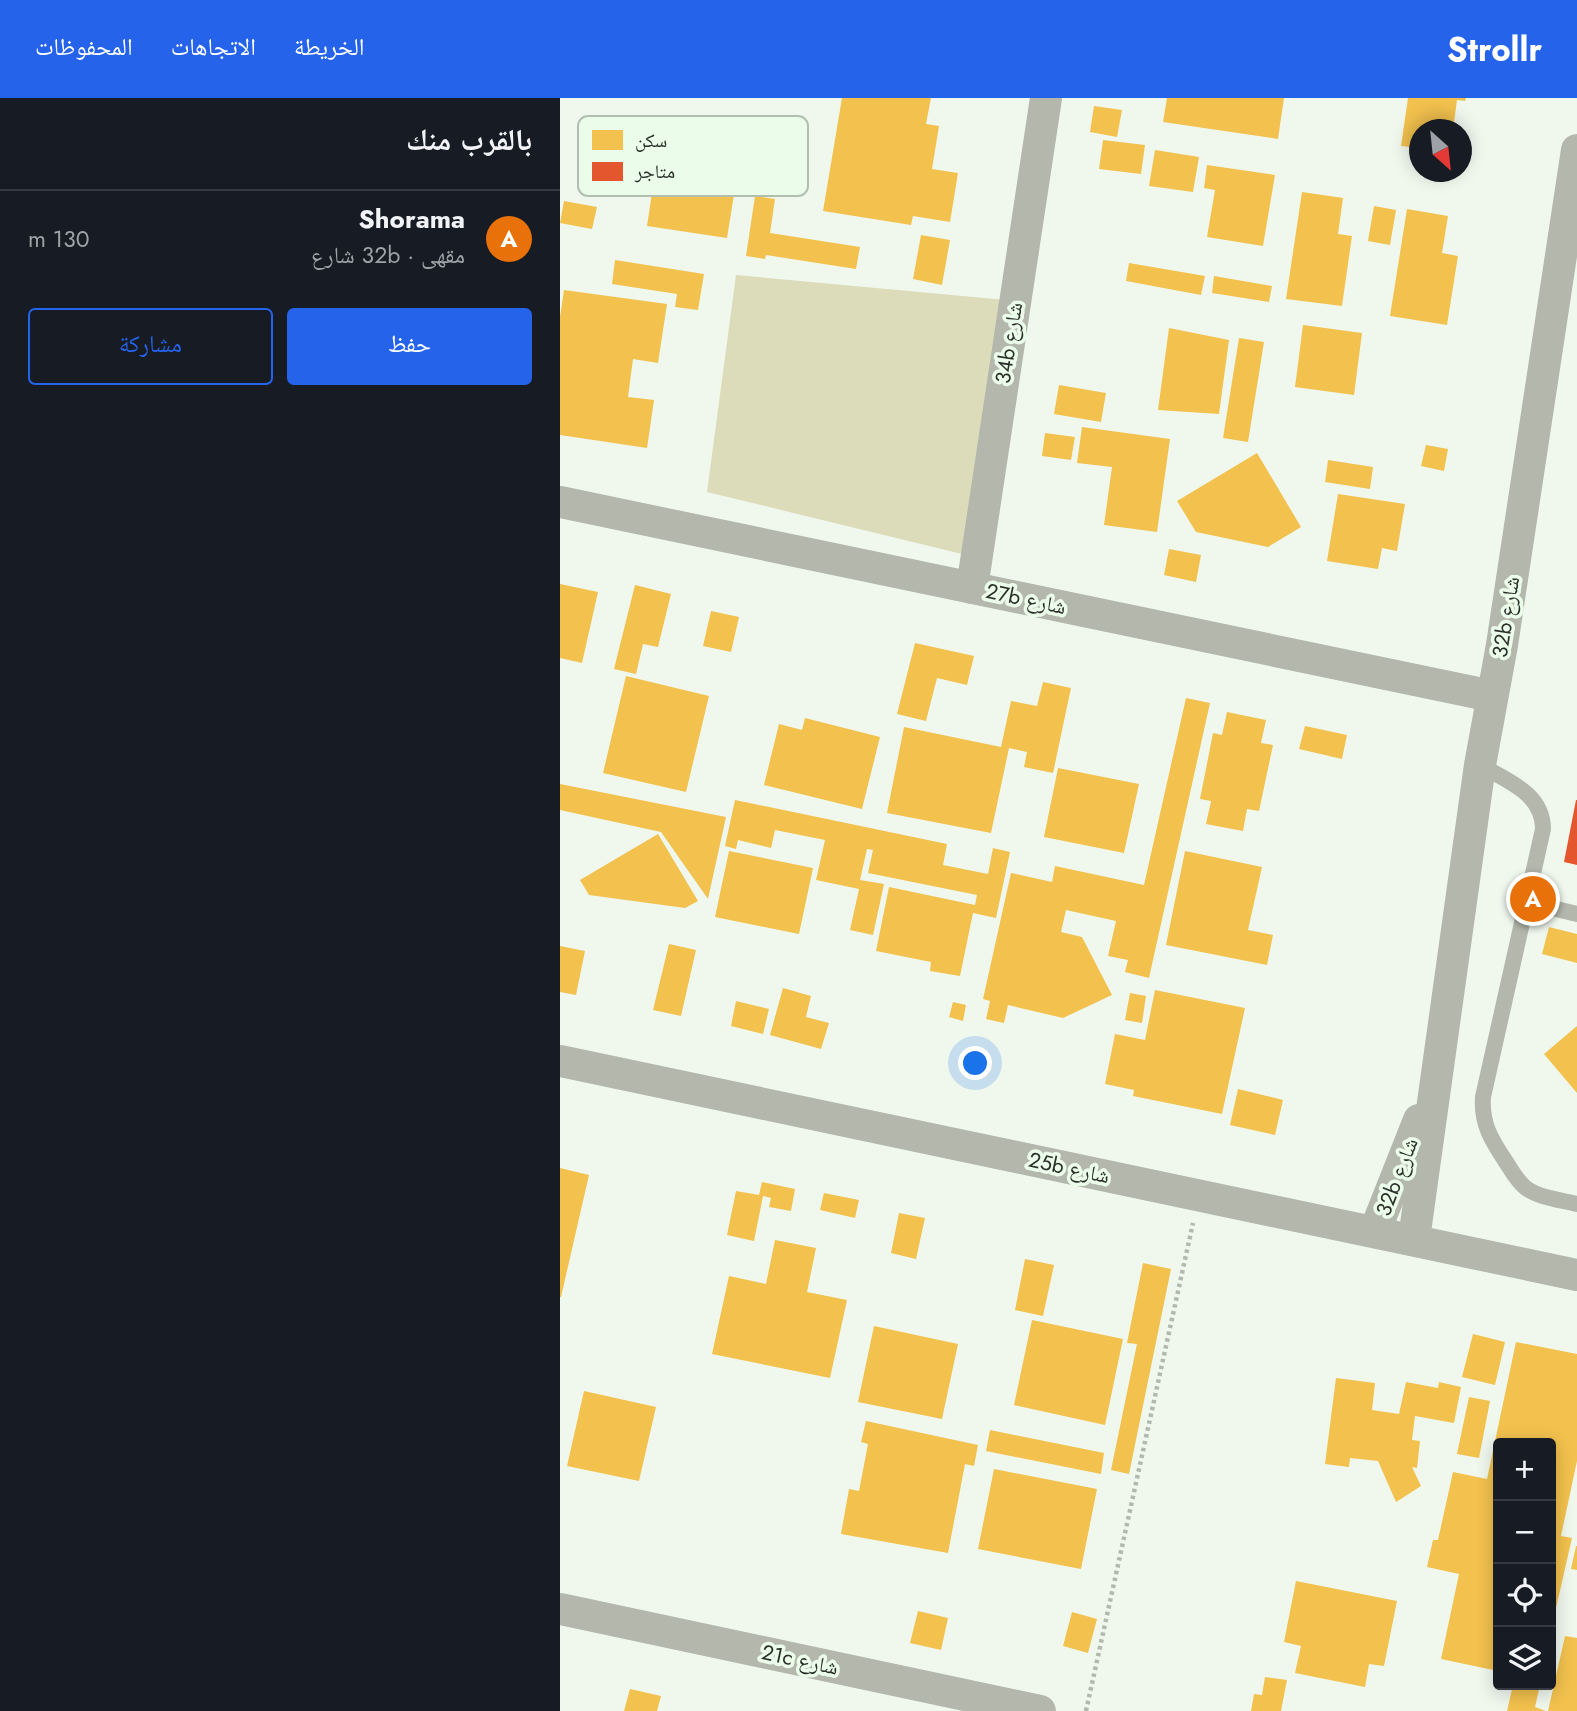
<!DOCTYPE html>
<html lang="ar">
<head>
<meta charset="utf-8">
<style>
  :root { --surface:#171b24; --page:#20242c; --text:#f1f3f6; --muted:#9ea1a6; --line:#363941; --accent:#2563eb }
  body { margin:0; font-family:Jost,"Noto Naskh Arabic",sans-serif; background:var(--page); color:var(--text); direction:rtl }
  .controls { position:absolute; right:21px; bottom:21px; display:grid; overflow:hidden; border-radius:7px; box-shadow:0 4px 18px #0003 }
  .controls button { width:63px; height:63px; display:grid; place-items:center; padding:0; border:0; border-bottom:2px solid var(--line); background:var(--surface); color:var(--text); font:35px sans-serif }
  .compass { position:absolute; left:849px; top:21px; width:63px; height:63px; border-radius:50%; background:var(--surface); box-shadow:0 4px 18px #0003; rotate:153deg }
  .you { position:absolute; left:416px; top:966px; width:24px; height:24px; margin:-18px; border:5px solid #fff; border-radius:50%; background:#1a73e8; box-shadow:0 0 0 10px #1a73e833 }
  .badge { display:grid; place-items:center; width:46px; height:46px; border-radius:50%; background:var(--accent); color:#fff; font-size:23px; font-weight:700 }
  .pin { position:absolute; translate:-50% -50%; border:4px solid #fff; box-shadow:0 2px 7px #0006 }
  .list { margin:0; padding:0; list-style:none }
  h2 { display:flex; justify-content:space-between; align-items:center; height:91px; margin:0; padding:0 28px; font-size:30px }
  h2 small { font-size:23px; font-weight:400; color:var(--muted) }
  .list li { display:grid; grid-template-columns:46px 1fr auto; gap:21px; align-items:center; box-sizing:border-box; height:98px; padding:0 28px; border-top:2px solid var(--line) }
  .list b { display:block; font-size:26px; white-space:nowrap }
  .list p { margin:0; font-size:23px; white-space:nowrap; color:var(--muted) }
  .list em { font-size:23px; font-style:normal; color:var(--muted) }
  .actions { display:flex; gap:14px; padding:21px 28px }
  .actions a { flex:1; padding:16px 0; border:2px solid var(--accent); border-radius:7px; text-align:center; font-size:24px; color:var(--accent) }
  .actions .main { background:var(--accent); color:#fff }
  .icon { flex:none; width:38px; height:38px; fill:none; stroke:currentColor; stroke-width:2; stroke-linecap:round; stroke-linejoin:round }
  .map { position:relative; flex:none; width:1017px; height:1613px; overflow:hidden; direction:ltr }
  header { display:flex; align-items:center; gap:42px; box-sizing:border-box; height:98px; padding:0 35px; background:var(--accent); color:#fff }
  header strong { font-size:33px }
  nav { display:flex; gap:38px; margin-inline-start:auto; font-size:24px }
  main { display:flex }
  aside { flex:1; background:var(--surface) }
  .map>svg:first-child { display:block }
  .green { fill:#dcdcba }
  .homes { fill:#f2c14e }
  .shops { fill:#e4572e }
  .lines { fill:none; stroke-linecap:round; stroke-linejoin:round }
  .path { stroke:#b3b8ae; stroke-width:4.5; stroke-dasharray:3.5 3.5; stroke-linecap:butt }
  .service { stroke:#b3b7ac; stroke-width:16 }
  .minor { stroke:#b3b7ac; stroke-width:32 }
  .labels { text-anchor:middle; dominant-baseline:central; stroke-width:7; stroke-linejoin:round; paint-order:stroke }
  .street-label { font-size:21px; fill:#2a3029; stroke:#ecfcea }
  .key { fill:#ecfcea; stroke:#b2bfb0; stroke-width:2 }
  .key-label { font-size:19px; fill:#2a3029 }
</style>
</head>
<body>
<header>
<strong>Strollr</strong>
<nav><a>الخريطة</a><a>الاتجاهات</a><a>المحفوظات</a></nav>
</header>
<main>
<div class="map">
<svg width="1017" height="1613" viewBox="0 0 1017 1613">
  <rect width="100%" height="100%" fill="#f0f8ee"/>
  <!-- green -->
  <path class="green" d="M176 177 446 202 402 456 147 394Z"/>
  <!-- homes -->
  <g class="homes">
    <path d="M282 0H371L366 26 379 28 372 71 398 75 390 124 353 118 351 127 263 113Z"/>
    <path d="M607 0H724L718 41 603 24Z"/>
    <path d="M848 0H906L905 3 897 2 893 32H860V50L841 48Z"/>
    <path d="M534 8 562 12 557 39 530 34Z"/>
    <path d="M543 42 585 47 581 76 539 71Z"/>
    <path d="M101 47 180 59 167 140 87 128 92 95 66 91 70 65 97 69Z"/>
    <path d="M595 52 639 59 633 94 589 88Z"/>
    <path d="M647 67 715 77 703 148 647 139 655 92 644 90Z"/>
    <path d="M742 94 783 100 778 136 792 138 782 208 726 201Z"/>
    <path d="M195 98 215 101 210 135 300 149 296 171 206 157 205 161 186 158Z"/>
    <path d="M4 103 37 109 32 131 0 125Z"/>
    <path d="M814 108 836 112 830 147 808 143Z"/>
    <path d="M847 111 888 118 882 155 898 158 887 227 830 218Z"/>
    <path d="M361 137 390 142 382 187 353 181Z"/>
    <path d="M55 162 144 176 138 212 115 209 117 196 52 186Z"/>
    <path d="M569 165 645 178 641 197 566 183Z"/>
    <path d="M654 178 712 188 709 204 652 195Z"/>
    <path d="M4 192 107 206 98 265 73 261 68 299 94 302 87 350 0 337V219Z"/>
    <path d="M743 227 802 235 794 297 735 289Z"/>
    <path d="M609 230 669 242 659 316 598 312Z"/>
    <path d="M679 240 704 244 688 344 663 340Z"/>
    <path d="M499 287 546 295 541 324 494 316Z"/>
    <path d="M522 329 610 341 597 434 544 427 552 369 517 365Z"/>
    <path d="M485 335 515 339 511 362 482 358Z"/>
    <path d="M866 347 888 351 884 373 861 368Z"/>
    <path d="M697 355 741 429 708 449 636 434 617 403Z"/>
    <path d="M768 362 813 369 810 391 765 384Z"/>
    <path d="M778 396 845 406 837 453 822 450 818 471 767 463Z"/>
    <path d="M609 451 641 457 636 484 604 477Z"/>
    <path d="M0 486 38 494 22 565 0 560Z"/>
    <path d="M75 487 111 496 98 549 83 546 76 576 54 571Z"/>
    <path d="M151 513 179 519 171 554 143 548Z"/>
    <path d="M355 545 414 558 407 587 377 580 366 623 337 616Z"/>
    <path d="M66 578 149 598 126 694 43 675Z"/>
    <path d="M483 584 511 590 493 675 464 669 467 654 449 650 431 735 327 715 344 629 441 649 451 603 477 608Z"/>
    <path d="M626 600 650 605 589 880 565 874 568 862 548 858 556 823 506 812 501 834 522 839 552 897 503 920 448 907 444 925 426 921 430 903 423 901 451 775 492 784 495 768 584 787Z"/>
    <path d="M667 614 706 622 701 645 713 647 699 713 687 711 683 733 646 726 651 703 640 701 653 635 662 637Z"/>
    <path d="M245 620 320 639 302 711 204 687 219 626 242 632Z"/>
    <path d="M745 628 787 637 782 661 739 651Z"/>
    <path d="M498 670 579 686 564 755 484 739Z"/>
    <path d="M0 686 166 719 148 801 101 734 0 712Z"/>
    <path d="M175 702 387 746 383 767 428 776 433 750 450 754 436 820 413 815 400 878 370 873 371 864 316 853 329 789 415 807 417 797 308 775 313 752 307 751 300 782 324 786 313 837 290 832 299 791 256 782 265 742 215 732 211 750 178 742 176 751 165 748Z"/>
    <path d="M98 736 138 803 125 810 29 797 20 782Z"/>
    <path d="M169 753 253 770 239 836 155 819Z"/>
    <path d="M625 753 702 769 688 832 713 837 707 867 606 847Z"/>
    <path d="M989 829 1017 836V865L982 856Z"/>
    <path d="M109 846 136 852 121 918 93 912Z"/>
    <path d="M0 848 25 853 16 897 0 894Z"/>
    <path d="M223 890 251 898 246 919 269 925 261 951 210 937Z"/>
    <path d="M595 892 685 910 662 1016 573 998 574 992 545 986 555 936 585 942Z"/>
    <path d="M570 895 586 898 582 925 565 922Z"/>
    <path d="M176 903 209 911 203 936 171 928Z"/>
    <path d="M393 904 406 907 403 923 389 919Z"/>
    <path d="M1017 928V995L984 956Z"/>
    <path d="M678 991 723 1002 715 1037 670 1027Z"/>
    <path d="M0 1070 29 1077 1 1199H0Z"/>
    <path d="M202 1084 235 1091 231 1113 209 1109 211 1100 203 1098 194 1143 167 1137 176 1093 199 1097Z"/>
    <path d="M264 1095 299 1102 295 1120 260 1112Z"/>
    <path d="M339 1115 365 1120 356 1161 331 1155Z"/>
    <path d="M215 1142 256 1150 247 1194 287 1202 270 1280 152 1256 169 1178 206 1186Z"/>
    <path d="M465 1161 494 1167 483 1218 455 1212Z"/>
    <path d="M583 1165 611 1171 569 1376 551 1372 577 1246 567 1245Z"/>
    <path d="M472 1222 563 1241 545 1327 454 1307Z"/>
    <path d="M314 1228 398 1246 382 1321 298 1304Z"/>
    <path d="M913 1236 945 1244 935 1287 902 1279Z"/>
    <path d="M956 1244 1017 1256V1363L1001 1438 1012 1440 991 1532V1345H938V1573L881 1561 899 1476 867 1469 873 1442H878L893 1374 927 1381Z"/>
    <path d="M776 1280 815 1285 812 1312 839 1316 846 1284 878 1290 879 1284 901 1289 894 1325 855 1318 852 1342 860 1343 857 1370 852 1369 861 1388 836 1404 818 1363 790 1360 789 1369 765 1366Z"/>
    <path d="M24 1293 96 1309 79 1383 7 1368Z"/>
    <path d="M909 1299 930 1303 919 1360 897 1356Z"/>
    <path d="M306 1323 418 1347 414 1368 405 1366 388 1455 281 1436 289 1391 299 1393 308 1346 301 1344Z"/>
    <path d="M430 1332 544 1355 541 1376 426 1353Z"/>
    <path d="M434 1371 537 1391 521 1471 418 1451Z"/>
    <path d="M1016 1448H1017V1472L1011 1471Z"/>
    <path d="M736 1483 837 1503 824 1568 809 1566 805 1589 735 1575 741 1548 724 1544Z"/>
    <path d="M358 1513 388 1520 381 1552 350 1545Z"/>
    <path d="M512 1514 537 1521 528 1555 503 1548Z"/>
    <path d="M1005 1538 1017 1540V1613H988Z"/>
    <path d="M705 1579 727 1582 721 1613H691L694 1596 702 1597Z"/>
    <path d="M953 1587H980L975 1609 986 1613H947Z"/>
    <path d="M70 1591 101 1598 97 1613H64Z"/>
  </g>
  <!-- shops -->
  <path class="shops" d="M1016 702H1017V767L1004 764Z"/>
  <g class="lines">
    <!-- path -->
    <path class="path" d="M526 1613 633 1125"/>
    <!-- service -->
    <g class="service">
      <path d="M920 667C947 683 983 695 983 731L923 999C921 1026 932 1043 946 1064 952 1073 957 1083 966 1090 979 1100 1001 1102 1017 1106"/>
      <path d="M967 804 1017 816"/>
    </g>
    <!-- minor -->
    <g class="minor">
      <path d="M0 404 932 598"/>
      <path d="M412 490 486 0"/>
      <path d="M0 963 1017 1177"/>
      <path d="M815 1133 859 1022"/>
      <path d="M854 1141 920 667 942 547 1017 52"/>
      <path d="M0 1511 480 1613"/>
    </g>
  </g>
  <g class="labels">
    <!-- street labels -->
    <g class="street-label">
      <text transform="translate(449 245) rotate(-81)">34b شارع</text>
      <text transform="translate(466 501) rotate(12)">27b شارع</text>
      <text transform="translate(946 519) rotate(-81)">32b شارع</text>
      <text transform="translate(509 1070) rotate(12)">25b شارع</text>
      <text transform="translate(837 1079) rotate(-69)">32b شارع</text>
      <text transform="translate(240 1562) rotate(12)">21c شارع</text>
    </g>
  </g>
  <!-- legend -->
  <rect x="18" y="18" width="230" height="80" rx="10" class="key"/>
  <rect x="32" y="32" width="31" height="20" fill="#f2c14e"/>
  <rect x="32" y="64" width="31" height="19" fill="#e4572e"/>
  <g class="key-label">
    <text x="75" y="49">سكن</text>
    <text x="75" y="80">متاجر</text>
  </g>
</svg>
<div class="controls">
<button>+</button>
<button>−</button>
<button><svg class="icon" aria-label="locate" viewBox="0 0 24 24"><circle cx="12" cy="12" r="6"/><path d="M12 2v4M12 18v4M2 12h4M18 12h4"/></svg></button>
<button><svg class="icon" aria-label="layers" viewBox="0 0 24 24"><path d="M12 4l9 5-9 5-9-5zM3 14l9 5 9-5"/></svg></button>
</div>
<svg class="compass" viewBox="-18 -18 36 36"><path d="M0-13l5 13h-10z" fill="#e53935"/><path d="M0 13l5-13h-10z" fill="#9ea1a6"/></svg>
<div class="you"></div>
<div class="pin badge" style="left:973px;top:801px;background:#e8710a">A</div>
</div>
<aside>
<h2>بالقرب منك<small></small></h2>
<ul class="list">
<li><span class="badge" style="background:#e8710a">A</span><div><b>Shorama</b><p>مقهى · 32b شارع</p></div><em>130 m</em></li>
</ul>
<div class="actions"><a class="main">حفظ</a><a>مشاركة</a></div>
</aside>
</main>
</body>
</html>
